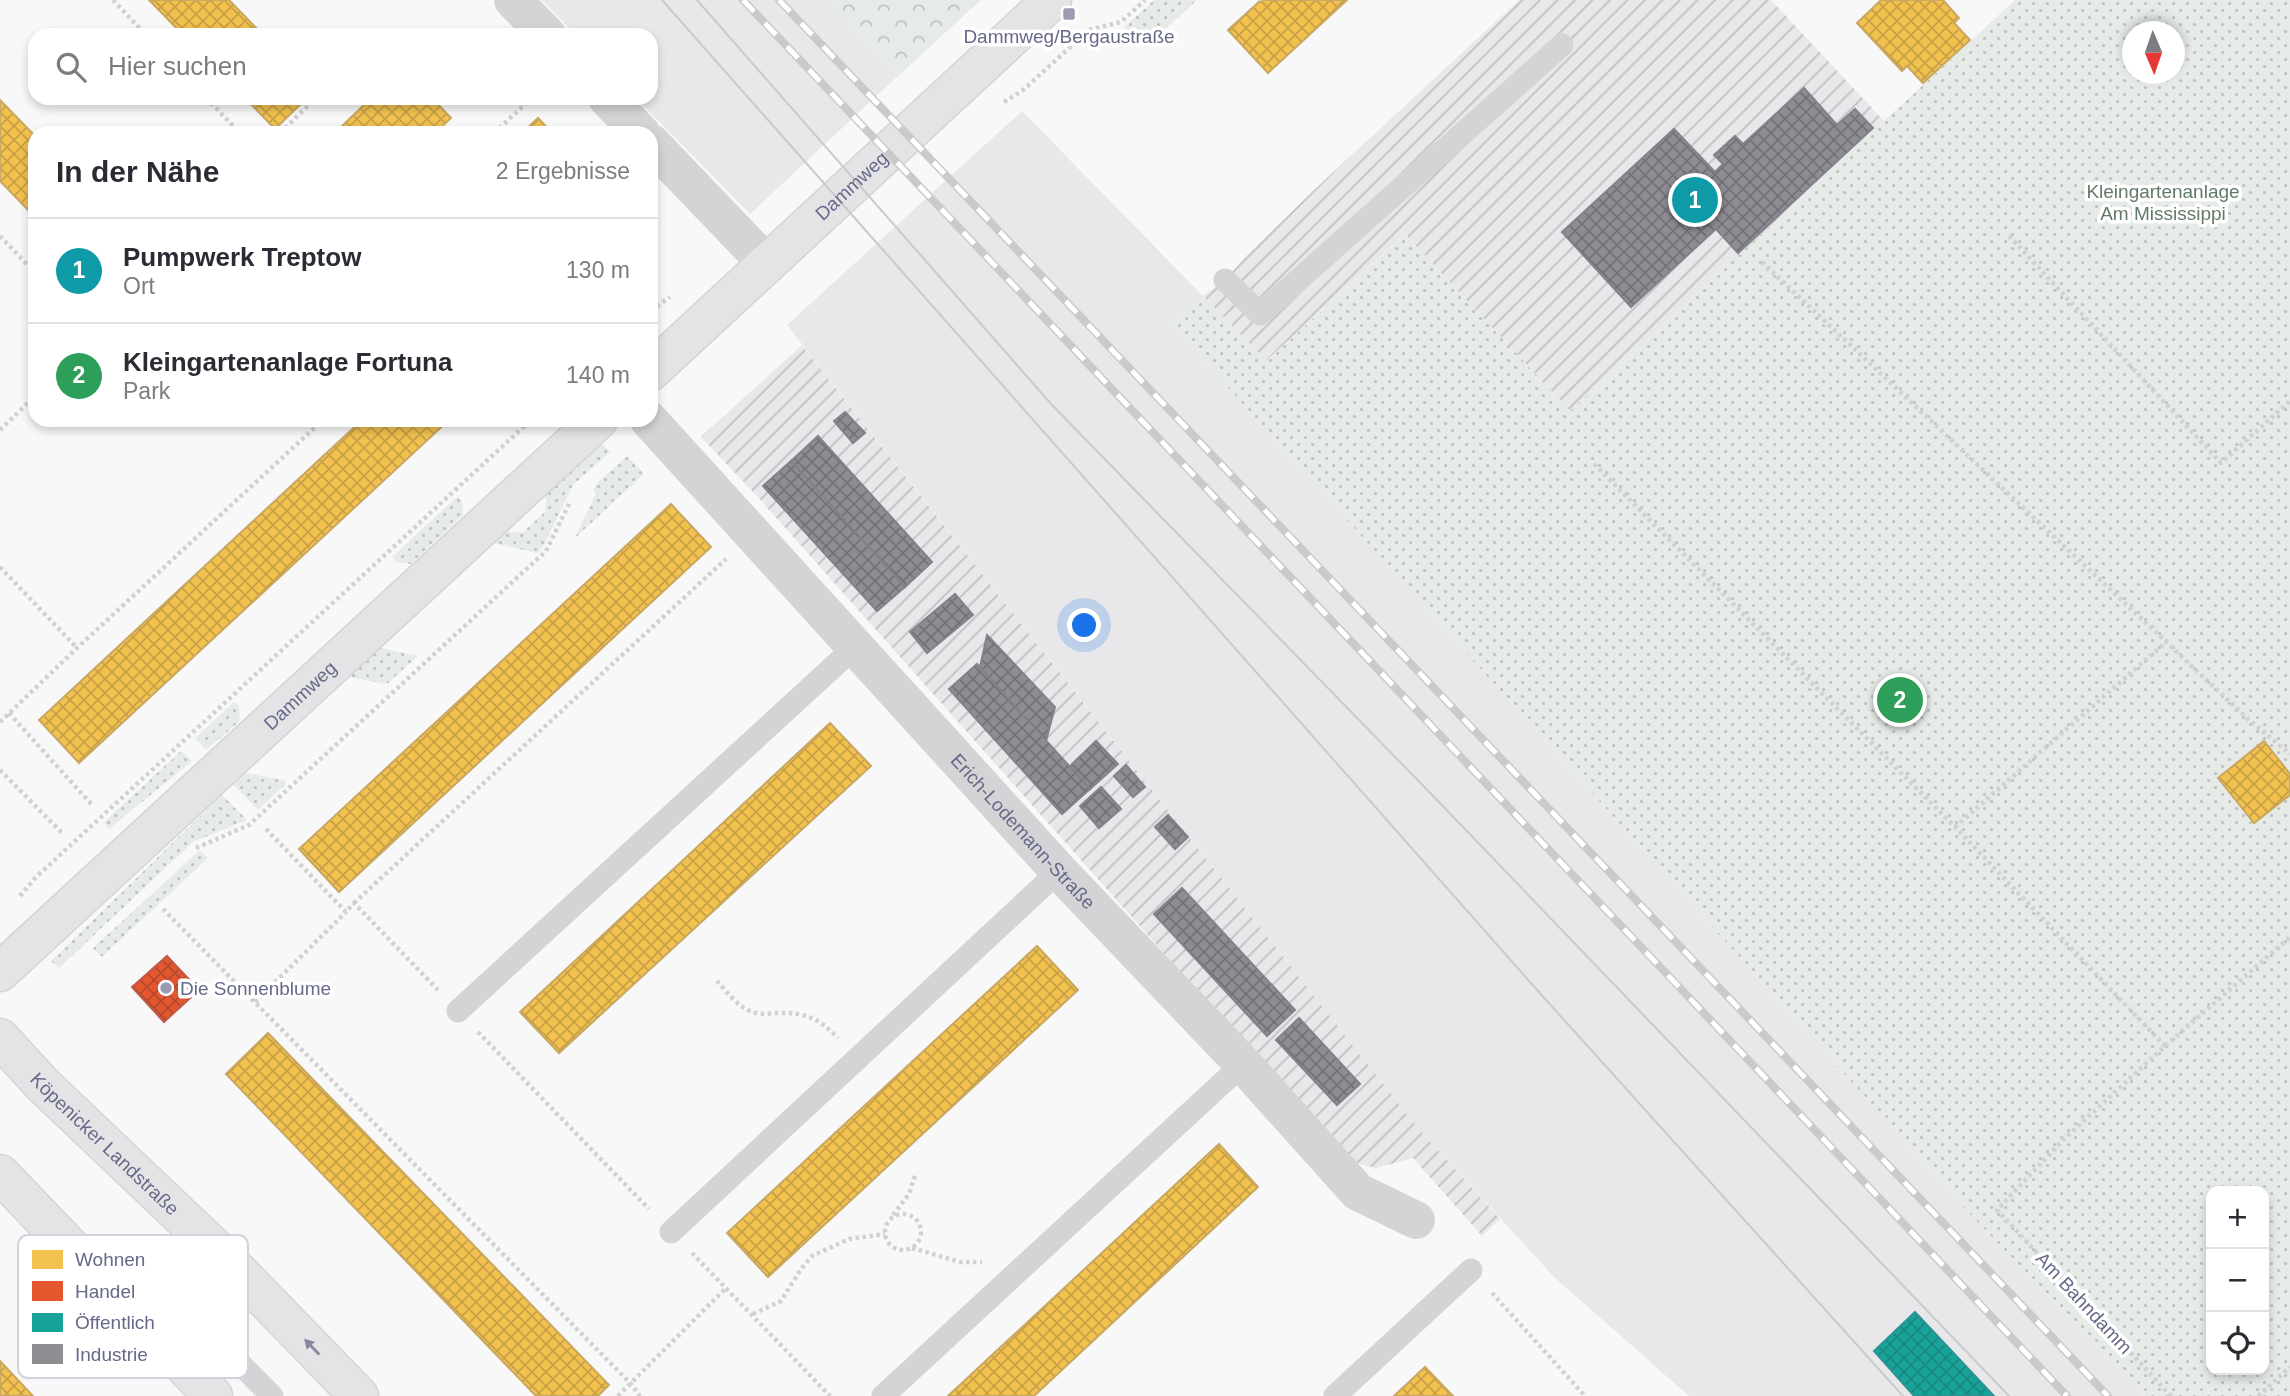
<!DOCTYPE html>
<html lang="de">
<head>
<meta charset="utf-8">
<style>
  :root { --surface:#fff; --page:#f2f2f3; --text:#2b2b33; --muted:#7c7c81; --line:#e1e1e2; --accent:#5d5d6b }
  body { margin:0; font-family:Arial,sans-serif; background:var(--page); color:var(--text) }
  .controls { position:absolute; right:21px; bottom:21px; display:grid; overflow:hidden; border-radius:14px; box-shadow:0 4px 10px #0003 }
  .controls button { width:63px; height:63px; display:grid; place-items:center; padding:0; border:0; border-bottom:2px solid var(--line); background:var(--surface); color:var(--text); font:35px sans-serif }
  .compass { position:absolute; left:2122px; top:21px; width:63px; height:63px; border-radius:50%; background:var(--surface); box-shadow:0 4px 10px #0003; rotate:178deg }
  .you { position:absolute; left:1085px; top:626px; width:24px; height:24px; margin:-18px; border:5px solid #fff; border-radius:50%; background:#1a73e8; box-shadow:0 0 0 10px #1a73e833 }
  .badge { display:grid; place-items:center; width:46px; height:46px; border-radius:50%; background:var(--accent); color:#fff; font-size:23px; font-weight:700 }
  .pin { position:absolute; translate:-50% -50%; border:4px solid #fff; box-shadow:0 2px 7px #0006 }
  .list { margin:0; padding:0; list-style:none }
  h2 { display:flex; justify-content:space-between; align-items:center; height:91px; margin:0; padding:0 28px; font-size:30px }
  h2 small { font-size:23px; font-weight:400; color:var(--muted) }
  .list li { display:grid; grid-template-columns:46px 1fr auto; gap:21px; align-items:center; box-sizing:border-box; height:105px; padding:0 28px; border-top:2px solid var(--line) }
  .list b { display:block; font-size:26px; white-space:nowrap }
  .list p { margin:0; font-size:23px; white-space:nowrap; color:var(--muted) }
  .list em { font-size:23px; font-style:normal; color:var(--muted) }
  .icon { flex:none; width:38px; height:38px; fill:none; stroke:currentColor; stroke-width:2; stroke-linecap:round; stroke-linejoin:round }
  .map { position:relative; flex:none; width:2290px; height:1396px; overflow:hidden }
  .search { position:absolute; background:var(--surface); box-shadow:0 4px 10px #0003; left:28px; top:28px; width:630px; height:77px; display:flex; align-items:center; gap:18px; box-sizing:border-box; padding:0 24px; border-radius:21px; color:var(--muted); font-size:26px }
  .panel { position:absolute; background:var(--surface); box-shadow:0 4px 10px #0003; left:28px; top:126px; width:630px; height:301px; border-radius:21px }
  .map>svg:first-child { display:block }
  .built { fill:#e8e8ea }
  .industrial { fill:url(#industrial-furrows) }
  .green { fill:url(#green-dots); fill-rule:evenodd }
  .forest { fill:url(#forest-crowns) }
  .homes { fill:url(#homes-cross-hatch); stroke:#c8a760; stroke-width:2 }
  .shops { fill:url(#shops-cross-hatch); stroke:#be5c49; stroke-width:2 }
  .public { fill:url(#public-cross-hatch); stroke:#2f9294; stroke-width:2 }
  .industry { fill:url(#industry-cross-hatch); stroke:#82828f; stroke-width:2 }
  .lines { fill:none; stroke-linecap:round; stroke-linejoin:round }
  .secondary-casing { stroke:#d4d4d7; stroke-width:41 }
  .primary-casing { stroke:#d4d5d7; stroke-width:41 }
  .path { stroke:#d1d1d3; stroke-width:4.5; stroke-dasharray:3.5 3.5; stroke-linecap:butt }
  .lane { stroke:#d4d4d6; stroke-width:23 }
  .street { stroke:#d4d4d6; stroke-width:38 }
  .secondary { stroke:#e4e4e6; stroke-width:38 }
  .primary { stroke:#e4e4e6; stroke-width:38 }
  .tram { stroke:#cacacc; stroke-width:2 }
  .rail-casing { stroke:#cacacc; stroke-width:8 }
  .rail { stroke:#fff; stroke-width:5; stroke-dasharray:16; stroke-linecap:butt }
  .oneway { fill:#8688a0 }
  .poi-dot { fill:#9a9bb0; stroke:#fff; stroke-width:2.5 }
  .labels { text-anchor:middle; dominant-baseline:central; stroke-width:7; stroke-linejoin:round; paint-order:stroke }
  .poi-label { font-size:19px; fill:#676989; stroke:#fff }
  .street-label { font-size:19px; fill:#676989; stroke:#fff }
  .park-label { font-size:19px; fill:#627a68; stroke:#fff }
  .key { fill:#fff; stroke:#d1d2dc; stroke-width:2 }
  .key-label { font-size:19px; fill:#676989 }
</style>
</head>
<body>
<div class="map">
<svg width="2290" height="1396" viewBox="0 0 2290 1396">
  <defs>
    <pattern id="industrial-furrows" width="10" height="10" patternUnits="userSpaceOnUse" patternTransform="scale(1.75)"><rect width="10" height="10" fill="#e8e8ea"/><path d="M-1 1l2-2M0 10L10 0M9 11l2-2" fill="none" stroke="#c0c0c3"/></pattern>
    <pattern id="green-dots" width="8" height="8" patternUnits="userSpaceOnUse" patternTransform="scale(1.75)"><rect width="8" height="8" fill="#e6ebe7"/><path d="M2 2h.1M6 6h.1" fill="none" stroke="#bec2c1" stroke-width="1.8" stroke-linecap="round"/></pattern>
    <pattern id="forest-crowns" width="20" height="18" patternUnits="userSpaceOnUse" patternTransform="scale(1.75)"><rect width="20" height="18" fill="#e6ebe7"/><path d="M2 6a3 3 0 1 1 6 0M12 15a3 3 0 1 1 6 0" fill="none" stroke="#bec2c1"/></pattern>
    <pattern id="homes-cross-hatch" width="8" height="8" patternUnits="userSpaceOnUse" patternTransform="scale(1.75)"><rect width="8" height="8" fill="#f2c14e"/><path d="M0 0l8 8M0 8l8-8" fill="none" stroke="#c8a147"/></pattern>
    <pattern id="shops-cross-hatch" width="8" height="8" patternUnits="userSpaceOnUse" patternTransform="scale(1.75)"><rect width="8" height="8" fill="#e4572e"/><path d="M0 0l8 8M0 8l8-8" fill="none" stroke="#b3492d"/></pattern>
    <pattern id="public-cross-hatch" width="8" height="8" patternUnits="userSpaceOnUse" patternTransform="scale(1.75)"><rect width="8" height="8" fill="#17a398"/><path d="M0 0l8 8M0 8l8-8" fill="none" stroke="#198982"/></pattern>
    <pattern id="industry-cross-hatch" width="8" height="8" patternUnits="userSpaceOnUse" patternTransform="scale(1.75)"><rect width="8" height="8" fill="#8d8d92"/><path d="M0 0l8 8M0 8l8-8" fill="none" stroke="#727278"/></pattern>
  </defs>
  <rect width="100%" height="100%" fill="#f8f8f8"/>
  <!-- built -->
  <g class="built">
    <path d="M542 0H909L943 34 750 214 636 98H651V35H576Z"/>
    <path d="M1022 111 1203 296 1172 325 1971 1215 2143 1396H1689L1554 1277 1418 1128 787 325Z"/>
  </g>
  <!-- industrial -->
  <g class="industrial">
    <path d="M1519 0H1771L1884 121 1570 411 1405 234 1266 361 1203 296 1225 280 1245 257 1314 190Z"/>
    <path d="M802 345 1418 1128 1500 1219 1482 1236 1413 1158 1376 1168 1350 1162 755 494 701 437Z"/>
  </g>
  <!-- green -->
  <g class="green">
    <path d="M1154 0H1197L1145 48 1124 27Z"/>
    <path d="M2015 0H2290V1396H2143L1971 1215 1171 324 1203 296 1267 361 1405 234 1570 411ZM2132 32H2174V74H2132ZM2211 1191H2264V1370H2211Z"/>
    <path d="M602 444 610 452 573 485 544 545 537 553 494 543 506 532H523L545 512 546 495Z"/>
    <path d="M627 456 644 474 575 538 596 493 593 490 598 482Z"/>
    <path d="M458 496 462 501 463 515 411 564 396 562 392 557Z"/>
    <path d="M380 648 418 656 387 684 349 677Z"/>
    <path d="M234 702 239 706 240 721 206 750 195 738Z"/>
    <path d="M181 751 192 761 109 829 104 822Z"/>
    <path d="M245 773 284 780 286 784 258 810 233 784Z"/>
    <path d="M222 795 247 820 193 842 59 968 51 961Z"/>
    <path d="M200 850 208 858 102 957 93 948Z"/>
  </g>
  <!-- forest -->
  <path class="forest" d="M826 0H981L898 76Z"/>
  <!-- homes -->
  <g class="homes">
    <path d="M149 0H229L263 35H183Z"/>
    <path d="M1347 0 1268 73 1228 30 1261 0Z"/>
    <path d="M1881 0H1943L1959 18 1954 23 1970 40 1923 83 1907 66 1902 71 1857 23Z"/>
    <path d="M245 98H307L275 129Z"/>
    <path d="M371 98H432L451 118 435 133H343L339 129Z"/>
    <path d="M0 100 35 136V217L0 181Z"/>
    <path d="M538 118 552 133H522Z"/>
    <path d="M362 420H449L79 763 39 720Z"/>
    <path d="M671 504 711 547 339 892 299 849Z"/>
    <path d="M830 723 871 766 559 1053 520 1012Z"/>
    <path d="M2264 741 2290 774V795L2254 823 2218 778Z"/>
    <path d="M1037 946 1078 990 768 1277 727 1233Z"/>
    <path d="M268 1033 609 1385 598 1396H536L226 1074Z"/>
    <path d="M1219 1144 1258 1187 1034 1396H948Z"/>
    <path d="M0 1361 33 1396H0Z"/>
    <path d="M1425 1367 1453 1396H1394Z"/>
  </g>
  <!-- shops -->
  <path class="shops" d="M167 956 199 990 164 1022 132 987Z"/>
  <!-- public -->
  <path class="public" d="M1915 1312 1994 1396H1914L1874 1351Z"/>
  <!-- industry -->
  <g class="industry">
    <path d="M1804 88 1837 125 1855 109 1873 128 1738 253 1716 229 1631 307 1562 232 1674 129 1715 172 1723 164 1714 155 1735 136 1743 144Z"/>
    <path d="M845 412 865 433 853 443 834 421Z"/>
    <path d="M818 436 932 562 905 587 791 461Z"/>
    <path d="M791 461 905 587 877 611 763 486Z"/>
    <path d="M955 594 973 615 927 653 910 632Z"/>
    <path d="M987 635 1055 707 1046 741 980 667Z"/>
    <path d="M977 664 1090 789 1062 814 949 689Z"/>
    <path d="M1096 741 1118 764 1090 789 1070 766Z"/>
    <path d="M1126 765 1145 787 1133 797 1114 776Z"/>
    <path d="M1101 787 1121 809 1099 828 1080 806Z"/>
    <path d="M1168 815 1188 837 1175 849 1155 827Z"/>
    <path d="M1182 888 1295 1010 1267 1036 1154 914Z"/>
    <path d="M1299 1018 1360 1084 1337 1105 1276 1040Z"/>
  </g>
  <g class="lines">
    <!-- secondary casing -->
    <g class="secondary-casing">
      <g id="secondary">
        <path id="s2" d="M651 371 1052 0"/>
        <path id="s3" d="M0 972 598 420"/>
      </g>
    </g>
    <!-- primary casing -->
    <g class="primary-casing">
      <g id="primary">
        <path id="s4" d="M0 1038 43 1085 221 1254 359 1396"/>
        <path d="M0 1174 213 1396"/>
      </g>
    </g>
    <!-- path -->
    <g class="path">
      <path d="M113 0 146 35"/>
      <path d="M1260 0V1"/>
      <path d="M206 98 240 133"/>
      <path d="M1004 102 1022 91 1089 30 1121 22 1145 0"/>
      <path d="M280 133 316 98"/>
      <path d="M494 133 532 98"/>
      <path d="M0 236 35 273"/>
      <path d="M2009 236 2221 463 2290 401"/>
      <path d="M1762 262 2248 719 2290 754"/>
      <path d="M651 310 670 297"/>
      <path d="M0 430 35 396"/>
      <path d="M1594 464 1955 827 2165 1046"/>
      <path d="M0 567 77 648"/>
      <path d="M9 713 93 806"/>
      <path d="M0 722 77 648 323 420"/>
      <path d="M0 770 63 834"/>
      <path d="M1955 827 2166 642"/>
      <path d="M266 829 346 912 354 903 438 990"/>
      <path d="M196 848 249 825 546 551 570 502"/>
      <path d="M20 896 35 878 531 420"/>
      <path d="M354 903 726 559"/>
      <path d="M163 909 631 1384 640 1396"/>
      <path d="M717 981C728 993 739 1009 756 1013 762 1015 771 1013 778 1013 805 1012 820 1019 838 1038"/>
      <path d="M255 1002 346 912"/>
      <path d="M478 1032 649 1209"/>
      <circle cx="903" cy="1232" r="18"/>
      <path d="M893 1215 909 1194 916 1173"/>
      <path d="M912 1248 960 1262H982"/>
      <path d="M692 1253 830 1396"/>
      <path d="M1492 1293 1585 1396"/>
      <path d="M753 1314 781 1301 801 1269 812 1256 849 1239 885 1234"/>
      <path d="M618 1396 727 1287"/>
      <path d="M2171 1396 1997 1210 2062 1141 2165 1046 2290 937"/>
      <path d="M2258 1396 2290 1367"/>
    </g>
    <!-- lane -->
    <g class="lane">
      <path d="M1225 280 1260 314 1562 45"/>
      <path d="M458 1011 856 646"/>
      <path d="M671 1232 1059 871"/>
      <path d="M132 1311 190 1313 272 1396"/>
      <path d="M883 1396 1243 1064"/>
      <path d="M1335 1396 1471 1270"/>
    </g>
    <!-- street -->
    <g class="street">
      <path d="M513 0 547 35"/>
      <path d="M607 98 641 133"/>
      <path d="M651 143 768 265"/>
      <path id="s1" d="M649 420 1059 871 1243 1064 1358 1192 1416 1220"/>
    </g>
    <!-- secondary -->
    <use href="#secondary" class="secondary"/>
    <!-- primary -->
    <use href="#primary" class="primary"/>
    <!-- tram -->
    <g class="tram">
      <path d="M662 0 1538 991 1903 1396"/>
      <path d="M697 0 1052 405 1439 802 2009 1396"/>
    </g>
    <!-- rail casing -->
    <g class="rail-casing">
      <g id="rail">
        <path d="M743 0 2067 1396"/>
        <path d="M779 0 2108 1396"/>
      </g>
    </g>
    <!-- rail -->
    <use href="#rail" class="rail"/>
  </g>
  <!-- one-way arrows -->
  <defs><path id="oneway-solid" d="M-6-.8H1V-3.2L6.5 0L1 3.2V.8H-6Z" transform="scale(1.75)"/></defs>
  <use class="oneway" href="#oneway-solid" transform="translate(312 1347) rotate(-134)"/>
  <!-- markers -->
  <g class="poi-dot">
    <rect x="1062" y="7" width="14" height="14" rx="3.5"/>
    <circle cx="166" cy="988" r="7"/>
  </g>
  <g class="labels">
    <!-- poi labels -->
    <g class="poi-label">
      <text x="1069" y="36">Dammweg/Bergaustraße</text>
      <text x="180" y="988" text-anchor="start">Die Sonnenblume</text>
    </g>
    <!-- street labels -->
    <g class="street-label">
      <text stroke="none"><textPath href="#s2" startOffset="273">Dammweg</textPath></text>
      <text stroke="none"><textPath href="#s3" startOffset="408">Dammweg</textPath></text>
      <text stroke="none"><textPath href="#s1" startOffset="556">Erich-Lodemann-Straße</textPath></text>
      <text stroke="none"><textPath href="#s4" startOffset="149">Köpenicker Landstraße</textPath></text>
      <text transform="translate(2084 1303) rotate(47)">Am Bahndamm</text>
    </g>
    <!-- park labels -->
    <g class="park-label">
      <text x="2163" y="191">Kleingartenanlage<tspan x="2163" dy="22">Am Mississippi</tspan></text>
    </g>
  </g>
  <!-- legend -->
  <rect x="18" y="1235" width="230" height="143" rx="10" class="key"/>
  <rect x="32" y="1250" width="31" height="19" fill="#f2c14e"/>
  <rect x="32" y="1281" width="31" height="20" fill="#e4572e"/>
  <rect x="32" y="1313" width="31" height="19" fill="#17a398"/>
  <rect x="32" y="1344" width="31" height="20" fill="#8d8d92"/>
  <g class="key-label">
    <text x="75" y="1266">Wohnen</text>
    <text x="75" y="1298">Handel</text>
    <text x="75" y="1329">Öffentlich</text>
    <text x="75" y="1361">Industrie</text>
  </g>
</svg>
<div class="controls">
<button>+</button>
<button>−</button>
<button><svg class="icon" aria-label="locate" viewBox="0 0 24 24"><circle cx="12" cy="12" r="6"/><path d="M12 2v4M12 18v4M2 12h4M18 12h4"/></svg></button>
</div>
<svg class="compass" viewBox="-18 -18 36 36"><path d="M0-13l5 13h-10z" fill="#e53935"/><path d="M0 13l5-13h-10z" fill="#7c7c81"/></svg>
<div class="you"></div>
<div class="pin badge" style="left:1695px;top:200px;background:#0f9aa8">1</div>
<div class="pin badge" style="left:1900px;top:700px;background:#2e9e5b">2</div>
<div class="search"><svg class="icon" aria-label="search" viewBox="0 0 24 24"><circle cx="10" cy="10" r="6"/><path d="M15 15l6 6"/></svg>Hier suchen</div>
<section class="panel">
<h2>In der Nähe<small>2 Ergebnisse</small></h2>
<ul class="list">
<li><span class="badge" style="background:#0f9aa8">1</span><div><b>Pumpwerk Treptow</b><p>Ort</p></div><em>130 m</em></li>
<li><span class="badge" style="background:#2e9e5b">2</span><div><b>Kleingartenanlage Fortuna</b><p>Park</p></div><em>140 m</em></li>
</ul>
</section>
</div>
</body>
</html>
